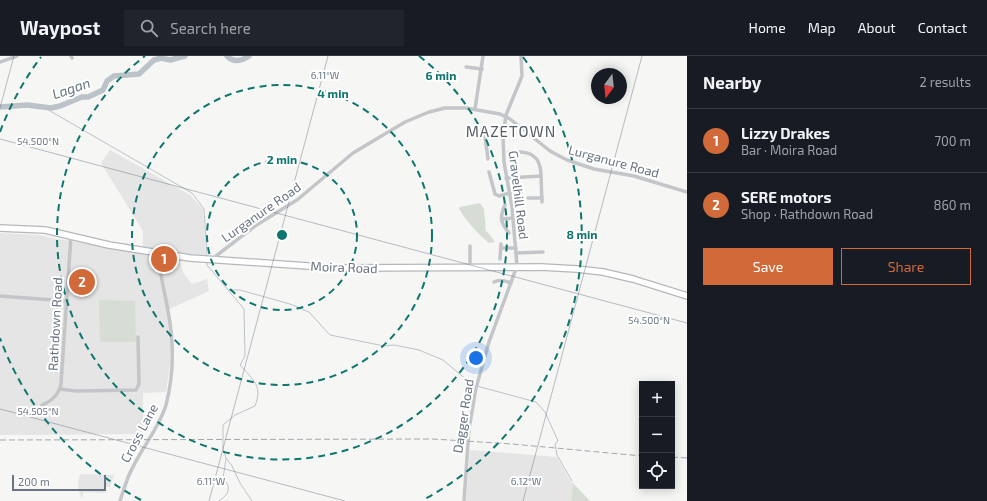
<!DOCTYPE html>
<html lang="en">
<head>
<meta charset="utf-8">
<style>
  :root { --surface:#171b24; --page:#20242c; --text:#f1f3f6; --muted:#9ea1a6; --line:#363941; --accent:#d16939 }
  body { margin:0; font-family:"Exo 2",sans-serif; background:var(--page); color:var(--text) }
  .controls { position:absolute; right:12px; bottom:12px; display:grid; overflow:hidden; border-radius:0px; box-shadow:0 2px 10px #0003 }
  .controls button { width:36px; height:36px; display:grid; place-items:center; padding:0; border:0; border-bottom:1px solid var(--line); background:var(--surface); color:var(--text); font:20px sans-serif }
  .compass { position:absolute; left:591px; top:12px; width:36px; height:36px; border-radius:50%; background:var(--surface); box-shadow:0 2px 10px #0003; rotate:195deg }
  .scale { position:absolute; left:12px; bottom:10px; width:94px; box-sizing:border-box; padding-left:4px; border:2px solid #697482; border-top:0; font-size:11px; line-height:14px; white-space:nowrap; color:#697482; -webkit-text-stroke:3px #fff; paint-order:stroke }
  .you { position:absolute; left:476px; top:302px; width:14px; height:14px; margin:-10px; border:3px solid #fff; border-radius:50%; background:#1a73e8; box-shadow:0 0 0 6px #1a73e833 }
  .badge { display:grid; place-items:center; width:26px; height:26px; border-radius:50%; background:var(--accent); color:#fff; font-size:13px; font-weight:700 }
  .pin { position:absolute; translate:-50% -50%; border:2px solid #fff; box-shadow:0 1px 4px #0006 }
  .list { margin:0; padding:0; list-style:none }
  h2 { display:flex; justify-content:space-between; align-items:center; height:52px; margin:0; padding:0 16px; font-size:17px }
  h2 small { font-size:13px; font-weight:400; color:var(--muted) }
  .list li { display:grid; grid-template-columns:26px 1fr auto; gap:12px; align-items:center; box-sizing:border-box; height:64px; padding:0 16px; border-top:1px solid var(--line) }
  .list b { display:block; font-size:15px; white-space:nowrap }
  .list p { margin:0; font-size:13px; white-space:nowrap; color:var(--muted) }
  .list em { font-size:13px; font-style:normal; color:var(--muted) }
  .actions { display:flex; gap:8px; padding:12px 16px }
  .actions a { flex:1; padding:9px 0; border:1px solid var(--accent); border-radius:0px; text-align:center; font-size:14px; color:var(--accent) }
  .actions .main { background:var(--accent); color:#fff }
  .icon { flex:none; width:22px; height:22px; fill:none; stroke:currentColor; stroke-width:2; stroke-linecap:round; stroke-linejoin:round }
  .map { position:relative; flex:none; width:687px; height:445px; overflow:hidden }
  header { display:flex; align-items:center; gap:24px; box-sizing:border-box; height:56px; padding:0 20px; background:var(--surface); border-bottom:1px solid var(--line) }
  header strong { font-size:19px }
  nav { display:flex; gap:22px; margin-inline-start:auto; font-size:14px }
  .search { width:280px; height:36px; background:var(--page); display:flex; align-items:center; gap:10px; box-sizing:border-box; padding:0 14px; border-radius:0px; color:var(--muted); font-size:15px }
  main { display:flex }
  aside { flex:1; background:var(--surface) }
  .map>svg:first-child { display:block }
  .built { fill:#e4e5e4 }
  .green { fill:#d7ddd5 }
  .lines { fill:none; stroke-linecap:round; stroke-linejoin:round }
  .stream { stroke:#bbc3c9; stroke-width:1 }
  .river { stroke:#bbc3c9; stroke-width:5.5 }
  .trunk-casing { stroke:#b5b8bb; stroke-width:8 }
  .minor { stroke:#c3c5c9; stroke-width:3.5 }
  .trunk { stroke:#fff; stroke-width:5.5 }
  .rail { stroke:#a4a8ad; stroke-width:1; stroke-dasharray:6 3; stroke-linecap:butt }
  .ticks { fill:none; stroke:#697482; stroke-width:1; stroke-opacity:0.45 }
  .ring { fill:none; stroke:#0f766e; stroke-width:2; stroke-dasharray:7 5 }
  .labels { text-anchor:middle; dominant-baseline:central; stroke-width:4; stroke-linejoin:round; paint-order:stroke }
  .street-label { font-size:13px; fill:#697482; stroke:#fff }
  .water-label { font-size:14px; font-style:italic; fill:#64757e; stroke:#fff }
  .quarter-label { font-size:15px; letter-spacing:1px; fill:#565e67; stroke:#fff }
  .ticks-label { font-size:10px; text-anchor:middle; fill:#697482; stroke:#fff; stroke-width:4; stroke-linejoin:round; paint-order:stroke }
  .centre { fill:#0f766e; stroke:#fff; stroke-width:2 }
  .ring-label { font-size:12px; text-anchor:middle; font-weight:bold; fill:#0f766e; stroke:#fff; stroke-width:4; stroke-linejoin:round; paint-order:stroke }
</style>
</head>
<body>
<header>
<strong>Waypost</strong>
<div class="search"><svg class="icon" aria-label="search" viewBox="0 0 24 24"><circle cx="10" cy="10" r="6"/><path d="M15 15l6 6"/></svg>Search here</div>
<nav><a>Home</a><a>Map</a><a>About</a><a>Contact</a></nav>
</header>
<main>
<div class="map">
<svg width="687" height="445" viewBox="0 0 687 445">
  <rect width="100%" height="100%" fill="#f6f6f4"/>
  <!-- built -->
  <g class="built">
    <path d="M110 94 190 139 203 153 206 199 181 198 180 207 184 218 192 228 207 223 209 235 167 254 171 290 170 307 166 336 143 337V378L0 379V177L39 179 58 183 143 197V175L101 107Z"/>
    <path d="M470 394 557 401 571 426 573 427 571 445H466Z"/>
    <path d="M82 418 114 419 110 431H106L105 437 84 436 82 442 78 434V425L80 419Z"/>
  </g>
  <!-- green -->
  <g class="green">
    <path d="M480 147 484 153 486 176 487 175 495 186 489 187C477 177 468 167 459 153L460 151Z"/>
    <path d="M99 244 135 245 136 286H100Z"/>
    <path d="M573 427 590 445H571Z"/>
  </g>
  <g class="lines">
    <!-- stream -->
    <g class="stream">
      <path d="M45 52 192 137 204 153 207 200"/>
      <path d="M207 205V209L244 253 245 300 240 309C253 324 263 329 255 350L235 359 223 369V392L226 402 232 410 240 427 252 445"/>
      <path d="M229 234H240L290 248 309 256 330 279 384 290 394 289 419 294 443 304 473 329 536 346 545 356 558 385 555 388 557 399 572 425"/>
      <path d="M219 445C229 438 232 432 223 422L226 403"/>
    </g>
    <!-- river -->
    <g class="river">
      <path d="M227 0C233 7 242 5 249 0"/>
      <path d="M0 51 27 49 51 52 60 50 82 41H88L103 34 107 25 114 20 139 18 154 4 161 2 170 4 185 0"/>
    </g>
    <!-- trunk casing -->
    <g class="trunk-casing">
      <path id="trunk" d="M0 172 45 174 109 189 190 202 337 212 541 211 577 213 603 216 633 223 687 240"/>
    </g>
    <!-- minor -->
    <g class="minor">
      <path d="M71 0 72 2"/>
      <path d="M0 6 17 0"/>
      <path d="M466 11 482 13"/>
      <path d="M475 53 483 0"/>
      <path d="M488 103 485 80H503"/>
      <path d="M489 116 495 138 499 140 510 137"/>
      <path d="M541 120 542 146"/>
      <path d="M506 122 541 120C541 98 529 95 509 96"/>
      <path d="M528 142H542"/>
      <path d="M505 149C499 162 501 167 509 177"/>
      <path d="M502 163 513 162"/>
      <path d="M501 192H516"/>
      <path d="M516 197 543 196"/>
      <path d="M500 203 501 188"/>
      <path d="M214 204 216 200 255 170 297 144 353 97 405 66 429 56 445 52H466L500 58 510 63 550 95 567 104 594 113 634 120 687 136"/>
      <path d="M470 212V190"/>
      <path d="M494 226C499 223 506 225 511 227"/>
      <path d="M0 240 67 245"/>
      <path d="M60 333 76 335 136 334 139 328 138 281"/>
      <path d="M42 349C52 345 59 338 61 328L71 180"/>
      <path d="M120 445C124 433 127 421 133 411 143 390 159 372 166 349 174 318 174 286 168 255 165 236 159 218 159 198"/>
      <path d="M464 445 469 373 476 332 489 286 517 210 512 151 504 106 503 80 506 59 522 20 521 0"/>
    </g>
    <!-- trunk -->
    <use href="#trunk" class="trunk"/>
    <!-- rail -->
    <g class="rail">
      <path d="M0 384 433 383 512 388 642 400"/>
      <path d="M672 401 687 402"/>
    </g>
  </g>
  <!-- ticks -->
  <path class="ticks" d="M0 52 14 0M0 83 687 267M0 353 345 445M209 445 328 0M523 445 642 0"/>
  <!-- distance rings -->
  <g class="ring">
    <circle cx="282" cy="179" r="75"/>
    <circle cx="282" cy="179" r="150"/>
    <path d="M419 0A225 225 0 1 1 145 0"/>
    <path d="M141 444A300 300 0 0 1 0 282M0 76A300 300 0 0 1 41 1M523 1A300 300 0 0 1 423 444"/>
  </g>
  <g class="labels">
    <!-- street labels -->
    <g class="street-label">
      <text transform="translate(614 105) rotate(15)">Lurganure Road</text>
      <text transform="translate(519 139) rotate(83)">Gravelhill Road</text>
      <text transform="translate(261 156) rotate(-35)">Lurganure Road</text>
      <text transform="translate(344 211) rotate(2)">Moira Road</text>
      <text transform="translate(55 268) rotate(-87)">Rathdown Road</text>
      <text transform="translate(463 360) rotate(-81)">Dagger Road</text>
      <text transform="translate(139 377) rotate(-62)">Cross Lane</text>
    </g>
    <!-- water labels -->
    <g class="water-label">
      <text transform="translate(71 32) rotate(-19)">Lagan</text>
    </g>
    <!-- quarter labels -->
    <g class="quarter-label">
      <text x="511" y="75">MAZETOWN</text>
    </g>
  </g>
  <g class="ticks-label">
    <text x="325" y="23">6.11°W</text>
    <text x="38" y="89">54.500°N</text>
    <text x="649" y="268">54.500°N</text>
    <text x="38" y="359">54.505°N</text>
    <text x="211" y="429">6.11°W</text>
    <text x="526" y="429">6.12°W</text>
  </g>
  <circle cx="282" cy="179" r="6" class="centre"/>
  <g class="ring-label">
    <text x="441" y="24">6 min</text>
    <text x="333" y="42">4 min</text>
    <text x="282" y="108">2 min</text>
    <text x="582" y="183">8 min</text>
  </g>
</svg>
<div class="controls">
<button>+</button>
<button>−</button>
<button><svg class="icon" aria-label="locate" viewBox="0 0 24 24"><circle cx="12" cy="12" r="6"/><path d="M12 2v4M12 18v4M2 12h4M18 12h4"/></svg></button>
</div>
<svg class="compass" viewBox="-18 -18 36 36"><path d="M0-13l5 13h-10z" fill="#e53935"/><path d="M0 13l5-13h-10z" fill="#9ea1a6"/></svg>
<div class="scale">200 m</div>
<div class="you"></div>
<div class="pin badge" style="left:164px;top:203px">1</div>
<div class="pin badge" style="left:82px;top:226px">2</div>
</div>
<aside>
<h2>Nearby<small>2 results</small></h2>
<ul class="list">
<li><span class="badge">1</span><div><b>Lizzy Drakes</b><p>Bar · Moira Road</p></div><em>700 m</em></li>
<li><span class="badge">2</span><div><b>SERE motors</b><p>Shop · Rathdown Road</p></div><em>860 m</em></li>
</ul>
<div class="actions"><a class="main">Save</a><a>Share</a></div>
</aside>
</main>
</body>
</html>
